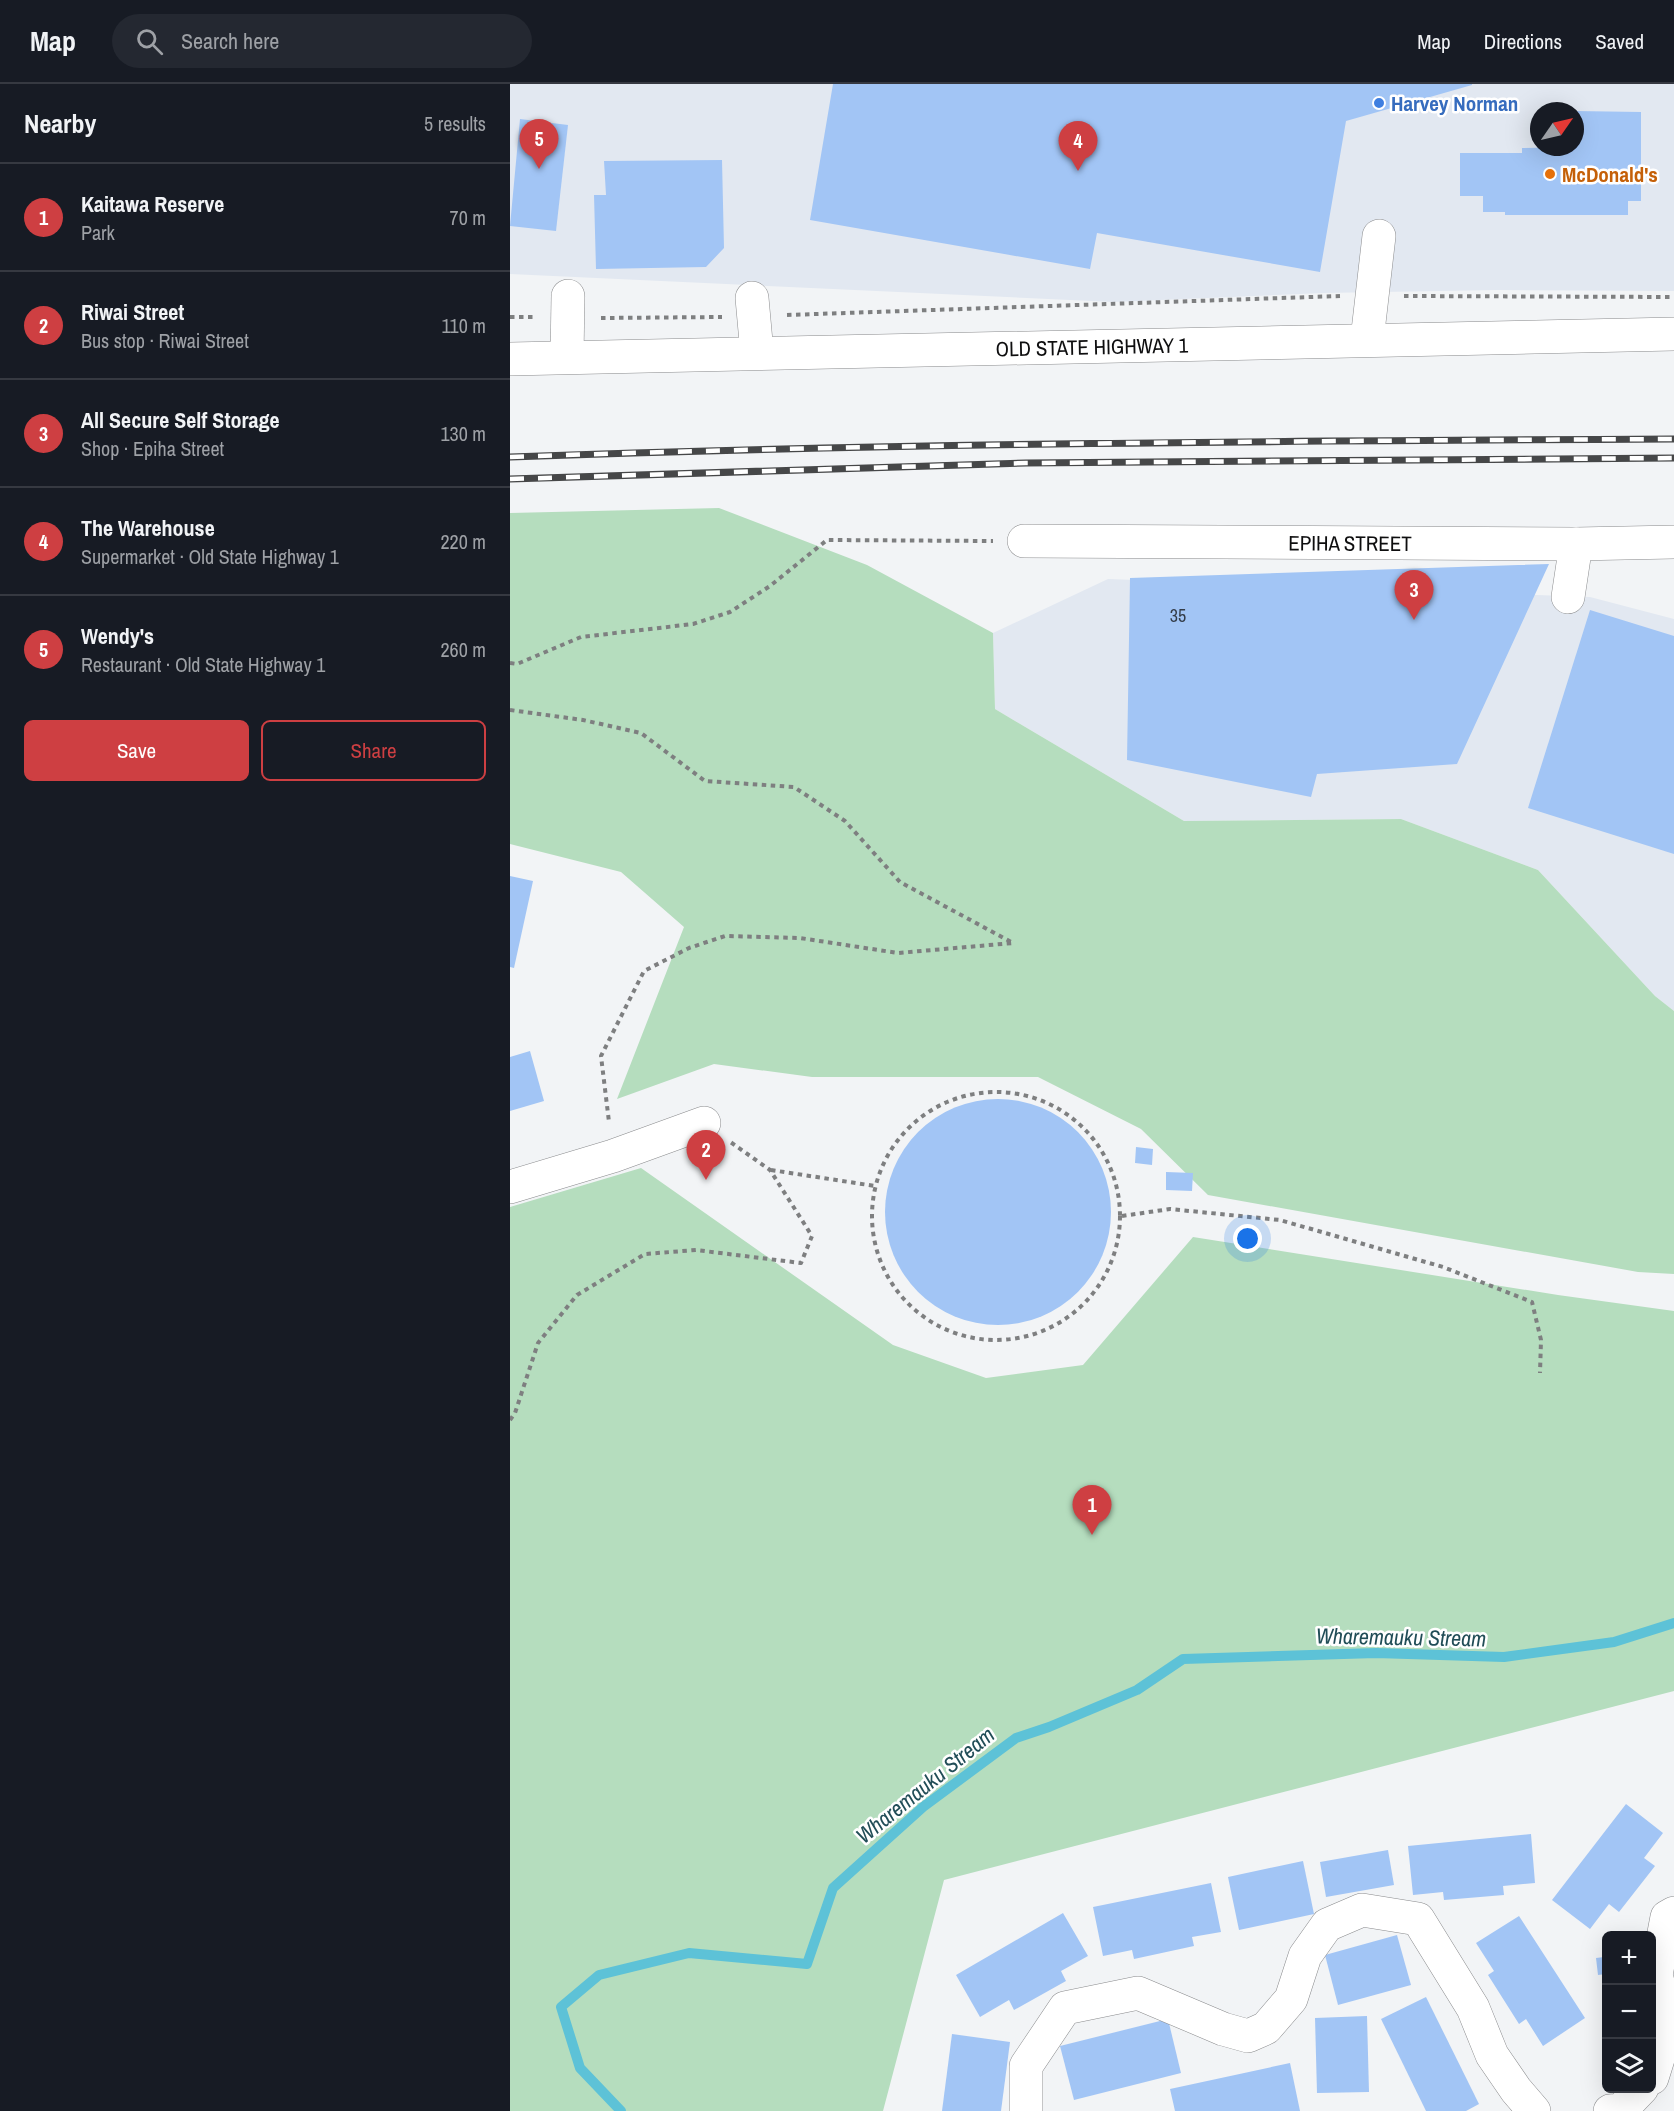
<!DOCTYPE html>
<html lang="en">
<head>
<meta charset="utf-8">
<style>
  :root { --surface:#171b24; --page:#242831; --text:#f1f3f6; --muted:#9ea1a6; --line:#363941; --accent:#ce3f42 }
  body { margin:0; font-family:"Archivo Narrow",sans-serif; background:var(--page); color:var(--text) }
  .controls { position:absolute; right:18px; bottom:18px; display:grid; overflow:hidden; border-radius:9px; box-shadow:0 6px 24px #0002 }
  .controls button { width:54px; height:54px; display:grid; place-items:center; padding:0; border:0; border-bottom:2px solid var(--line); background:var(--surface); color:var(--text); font:30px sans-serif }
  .compass { position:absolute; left:1020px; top:18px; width:54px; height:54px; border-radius:50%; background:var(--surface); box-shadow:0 6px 24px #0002; rotate:56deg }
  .you { position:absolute; left:738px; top:1155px; width:21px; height:21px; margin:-15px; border:4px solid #fff; border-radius:50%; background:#1a73e8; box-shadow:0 0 0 9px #1a73e833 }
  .badge { display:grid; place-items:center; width:39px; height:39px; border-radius:50%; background:var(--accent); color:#fff; font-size:20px; font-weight:700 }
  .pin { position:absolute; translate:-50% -50px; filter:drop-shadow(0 2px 3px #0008) }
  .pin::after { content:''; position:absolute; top:32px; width:21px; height:18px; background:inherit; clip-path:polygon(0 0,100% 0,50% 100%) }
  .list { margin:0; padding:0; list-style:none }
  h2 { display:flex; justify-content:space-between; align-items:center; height:78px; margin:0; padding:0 24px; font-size:26px }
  h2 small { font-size:20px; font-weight:400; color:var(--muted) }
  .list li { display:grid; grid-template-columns:39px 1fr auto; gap:18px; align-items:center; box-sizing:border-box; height:108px; padding:0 24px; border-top:2px solid var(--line) }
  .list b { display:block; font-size:22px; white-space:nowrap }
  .list p { margin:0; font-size:20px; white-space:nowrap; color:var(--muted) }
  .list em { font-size:20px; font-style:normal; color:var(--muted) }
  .actions { display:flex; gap:12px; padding:18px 24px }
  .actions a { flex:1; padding:14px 0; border:2px solid var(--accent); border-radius:9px; text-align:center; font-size:21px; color:var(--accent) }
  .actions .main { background:var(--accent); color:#fff }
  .icon { flex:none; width:33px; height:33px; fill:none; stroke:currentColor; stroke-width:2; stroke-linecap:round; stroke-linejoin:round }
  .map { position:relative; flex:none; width:1164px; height:2027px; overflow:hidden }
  header { display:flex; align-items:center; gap:36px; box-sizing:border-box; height:84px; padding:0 30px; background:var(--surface); border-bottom:2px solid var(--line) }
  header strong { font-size:28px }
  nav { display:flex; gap:33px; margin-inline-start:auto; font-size:21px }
  .search { width:420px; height:54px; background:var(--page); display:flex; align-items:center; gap:15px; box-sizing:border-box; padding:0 21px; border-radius:33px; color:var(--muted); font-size:22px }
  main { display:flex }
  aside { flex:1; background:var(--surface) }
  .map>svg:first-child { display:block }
  .built { fill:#e2e8f1; fill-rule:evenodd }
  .green { fill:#b5ddbe }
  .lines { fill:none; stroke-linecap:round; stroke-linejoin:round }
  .stream { stroke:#5dc2d7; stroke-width:10 }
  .building { fill:#a2c5f5 }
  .minor-casing { stroke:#8a8b8d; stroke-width:34 }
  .major-casing { stroke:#8a8b8d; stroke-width:34 }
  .path { stroke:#7e7f80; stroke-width:4; stroke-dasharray:4.5 4.5; stroke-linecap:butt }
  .minor { stroke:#fff; stroke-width:33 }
  .major { stroke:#fff; stroke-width:33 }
  .rail-casing { stroke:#464748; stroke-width:7 }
  .rail { stroke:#fff; stroke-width:4.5; stroke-dasharray:14; stroke-linecap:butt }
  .shop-dot { fill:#3f7fe0; stroke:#fff; stroke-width:2 }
  .food-dot { fill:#e8710a; stroke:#fff; stroke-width:2 }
  .labels { text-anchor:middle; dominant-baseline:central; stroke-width:5; stroke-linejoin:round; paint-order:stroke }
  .number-label { font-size:18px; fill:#333c48 }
  .shop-label { font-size:21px; font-weight:bold; fill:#366cbe; stroke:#fff; text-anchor:start }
  .food-label { font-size:21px; font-weight:bold; fill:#c56008; stroke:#fff; text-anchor:start }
  .street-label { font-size:21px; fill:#0e0e0f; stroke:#fff }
  .water-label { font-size:22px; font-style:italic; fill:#214d57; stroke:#fff }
</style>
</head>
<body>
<header>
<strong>Map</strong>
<div class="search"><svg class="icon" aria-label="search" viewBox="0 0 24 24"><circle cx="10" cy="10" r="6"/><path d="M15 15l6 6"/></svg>Search here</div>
<nav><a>Map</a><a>Directions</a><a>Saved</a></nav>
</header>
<main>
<aside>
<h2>Nearby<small>5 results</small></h2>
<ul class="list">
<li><span class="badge">1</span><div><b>Kaitawa Reserve</b><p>Park</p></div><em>70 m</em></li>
<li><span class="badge">2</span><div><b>Riwai Street</b><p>Bus stop · Riwai Street</p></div><em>110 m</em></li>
<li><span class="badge">3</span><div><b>All Secure Self Storage</b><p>Shop · Epiha Street</p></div><em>130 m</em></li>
<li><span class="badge">4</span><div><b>The Warehouse</b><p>Supermarket · Old State Highway 1</p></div><em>220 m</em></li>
<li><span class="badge">5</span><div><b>Wendy's</b><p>Restaurant · Old State Highway 1</p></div><em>260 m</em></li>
</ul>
<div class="actions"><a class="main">Save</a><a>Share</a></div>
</aside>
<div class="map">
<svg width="1164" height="2027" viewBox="0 0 1164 2027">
  <rect width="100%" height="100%" fill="#f2f4f6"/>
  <!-- built -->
  <g class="built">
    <path d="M0 0H1164V207L988 206 813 209 603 218 0 190ZM1029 27H1065V63H1029Z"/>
    <path d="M598 495 1080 513 1164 535V927L1145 912 1028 786 891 735 674 737 485 625 483 549Z"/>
  </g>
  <!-- green -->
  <g class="green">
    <path d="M209 424 357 481 483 549 485 625 674 737 891 735 1028 786 1145 912 1164 927V1190L1128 1188 698 1111 631 1045 528 993H302L204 980 107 1015 174 843 111 788 0 760V429Z"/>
    <path d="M131 1084 383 1261 476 1294 573 1281 683 1153 1048 1211 1164 1227V1607L434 1796 373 2027H0V1123Z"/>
  </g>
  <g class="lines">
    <!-- stream -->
    <path class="stream" d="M111 2027 70 1984 51 1923 89 1891 179 1869 297 1880 323 1804 413 1723 506 1654 539 1643 627 1606 673 1575 866 1569 994 1573 1104 1558 1164 1539"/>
  </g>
  <!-- building -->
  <g class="building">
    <path d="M323 0H962V1L836 37 810 188 587 149 580 185 300 136Z"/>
    <path d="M1065 27 1131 28V117H1118V131H995V128H973V112H950V69H1012V64L1065 63Z"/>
    <path d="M10 35 58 41 46 147 0 142Z"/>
    <path d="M212 76 214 164 196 183 86 185 84 111H96L94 77Z"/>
    <path d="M1039 480 947 680 807 690 801 713 617 676 620 494Z"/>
    <path d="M1080 526 1164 552V770L1018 724Z"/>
    <path d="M0 792 23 797 4 884 0 883Z"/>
    <path d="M20 967 34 1017 0 1027V973Z"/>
    <circle cx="488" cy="1128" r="113"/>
    <path d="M626 1063 643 1065 642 1081 625 1079Z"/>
    <path d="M656 1088 683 1089 682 1107 656 1106Z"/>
    <path d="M1116 1720 1153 1749 1134 1774 1145 1782 1109 1828 1099 1820 1080 1845 1042 1816Z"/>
    <path d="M1021 1750 1025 1799 993 1802 994 1811 934 1816 933 1808 903 1811 898 1762Z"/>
    <path d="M878 1766 884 1801 816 1813 810 1778Z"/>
    <path d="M793 1777 804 1830 729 1846 718 1793Z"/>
    <path d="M701 1799 711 1848 682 1853 684 1862 624 1875 622 1866 593 1872 583 1823Z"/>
    <path d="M553 1829 578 1872 551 1887 556 1897 504 1926 499 1916 470 1933 446 1891Z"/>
    <path d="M1009 1832 1075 1934 1033 1962 1016 1935 1009 1940 978 1891 984 1887 966 1859Z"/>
    <path d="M887 1851 901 1901 828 1921 815 1871Z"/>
    <path d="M1096 1864V1890L1088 1891 1086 1874 1094 1873 1093 1865Z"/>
    <path d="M916 1913 969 2020 956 2027H916L871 1935Z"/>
    <path d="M857 1932 859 2008 807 2009 805 1934Z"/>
    <path d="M658 1935 671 1989 564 2016 550 1962Z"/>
    <path d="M442 1950 500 1958 491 2027H432Z"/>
    <path d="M780 1979 790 2027H665L660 2005Z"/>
  </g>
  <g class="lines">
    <!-- minor casing -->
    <g class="minor-casing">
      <g id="minor">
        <path d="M242 214 247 269"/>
        <path d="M857 256 869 152"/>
        <path d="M57 273 58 212"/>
        <path id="s1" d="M514 457 1066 460 1164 458"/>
        <path d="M1058 513 1066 460"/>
        <path d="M0 1103 103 1072 194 1039"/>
        <path d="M1142 1994 1159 1939 1146 1891 1157 1833 1164 1829"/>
        <path d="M516 2027V1982L555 1924 628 1909 713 1945 738 1952 756 1944 781 1915 795 1872 817 1841 852 1826 908 1835 963 1924 982 1971 1006 2006 1024 2027"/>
        <path d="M1100 2027 1111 2026 1132 2004"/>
      </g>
    </g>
    <!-- major casing -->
    <g class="major-casing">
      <g id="major">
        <path id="s2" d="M0 275 1164 250"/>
      </g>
    </g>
    <!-- path -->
    <g class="path">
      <path d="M894 212 1164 213"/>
      <path d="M277 231 830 212"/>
      <path d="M0 233H26"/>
      <path d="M91 234 212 233"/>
      <path d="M0 579 7 580 71 553 183 540 220 528 260 502 317 456 483 457"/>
      <path d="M0 626 73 636 131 649 195 697 284 703 335 737 390 798 503 859 388 869 290 854 215 852 179 864 134 887 91 972 99 1038"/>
      <circle cx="486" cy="1132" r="124"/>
      <path d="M261 1086 365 1102"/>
      <path d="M612 1132 660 1125 770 1136 933 1183 1022 1218 1031 1256 1030 1289"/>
      <path d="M0 1336 5 1329 28 1259 67 1211 135 1170 186 1166 291 1179 302 1152 260 1086 219 1057"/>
    </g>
    <!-- minor -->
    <use href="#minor" class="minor"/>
    <!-- major -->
    <use href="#major" class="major"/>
    <!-- rail casing -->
    <g class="rail-casing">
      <g id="rail">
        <path d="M0 373C388 359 776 357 1164 355"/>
        <path d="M0 395 516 379 1164 374"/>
      </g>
    </g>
    <!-- rail -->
    <use href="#rail" class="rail"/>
  </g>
  <!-- markers -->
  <circle class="shop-dot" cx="869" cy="19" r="6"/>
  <circle class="food-dot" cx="1040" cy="90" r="6"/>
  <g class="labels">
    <!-- number labels -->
    <g class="number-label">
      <text x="668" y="531">35</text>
    </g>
    <!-- shop labels -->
    <g class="shop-label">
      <text x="881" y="19">Harvey Norman</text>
    </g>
    <!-- food labels -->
    <g class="food-label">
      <text x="1052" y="90">McDonald's</text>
    </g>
    <!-- street labels -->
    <g class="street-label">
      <text stroke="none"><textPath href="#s2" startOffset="582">OLD STATE HIGHWAY 1</textPath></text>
      <text stroke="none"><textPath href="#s1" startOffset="326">EPIHA STREET</textPath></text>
    </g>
    <!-- water labels -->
    <g class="water-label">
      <text transform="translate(891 1553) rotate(1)">Wharemauku Stream</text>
      <text transform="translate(415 1701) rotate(-39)">Wharemauku Stream</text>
    </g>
  </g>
</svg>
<div class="controls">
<button>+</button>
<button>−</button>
<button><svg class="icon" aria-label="layers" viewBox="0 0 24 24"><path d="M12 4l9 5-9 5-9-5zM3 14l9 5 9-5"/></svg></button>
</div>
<svg class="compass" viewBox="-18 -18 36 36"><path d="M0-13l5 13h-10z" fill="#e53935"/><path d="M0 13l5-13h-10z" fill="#9ea1a6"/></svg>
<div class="you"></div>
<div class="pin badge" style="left:582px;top:1451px">1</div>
<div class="pin badge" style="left:196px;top:1096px">2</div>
<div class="pin badge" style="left:904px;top:536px">3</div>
<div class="pin badge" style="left:568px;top:87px">4</div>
<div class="pin badge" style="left:29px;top:85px">5</div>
</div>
</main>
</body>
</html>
